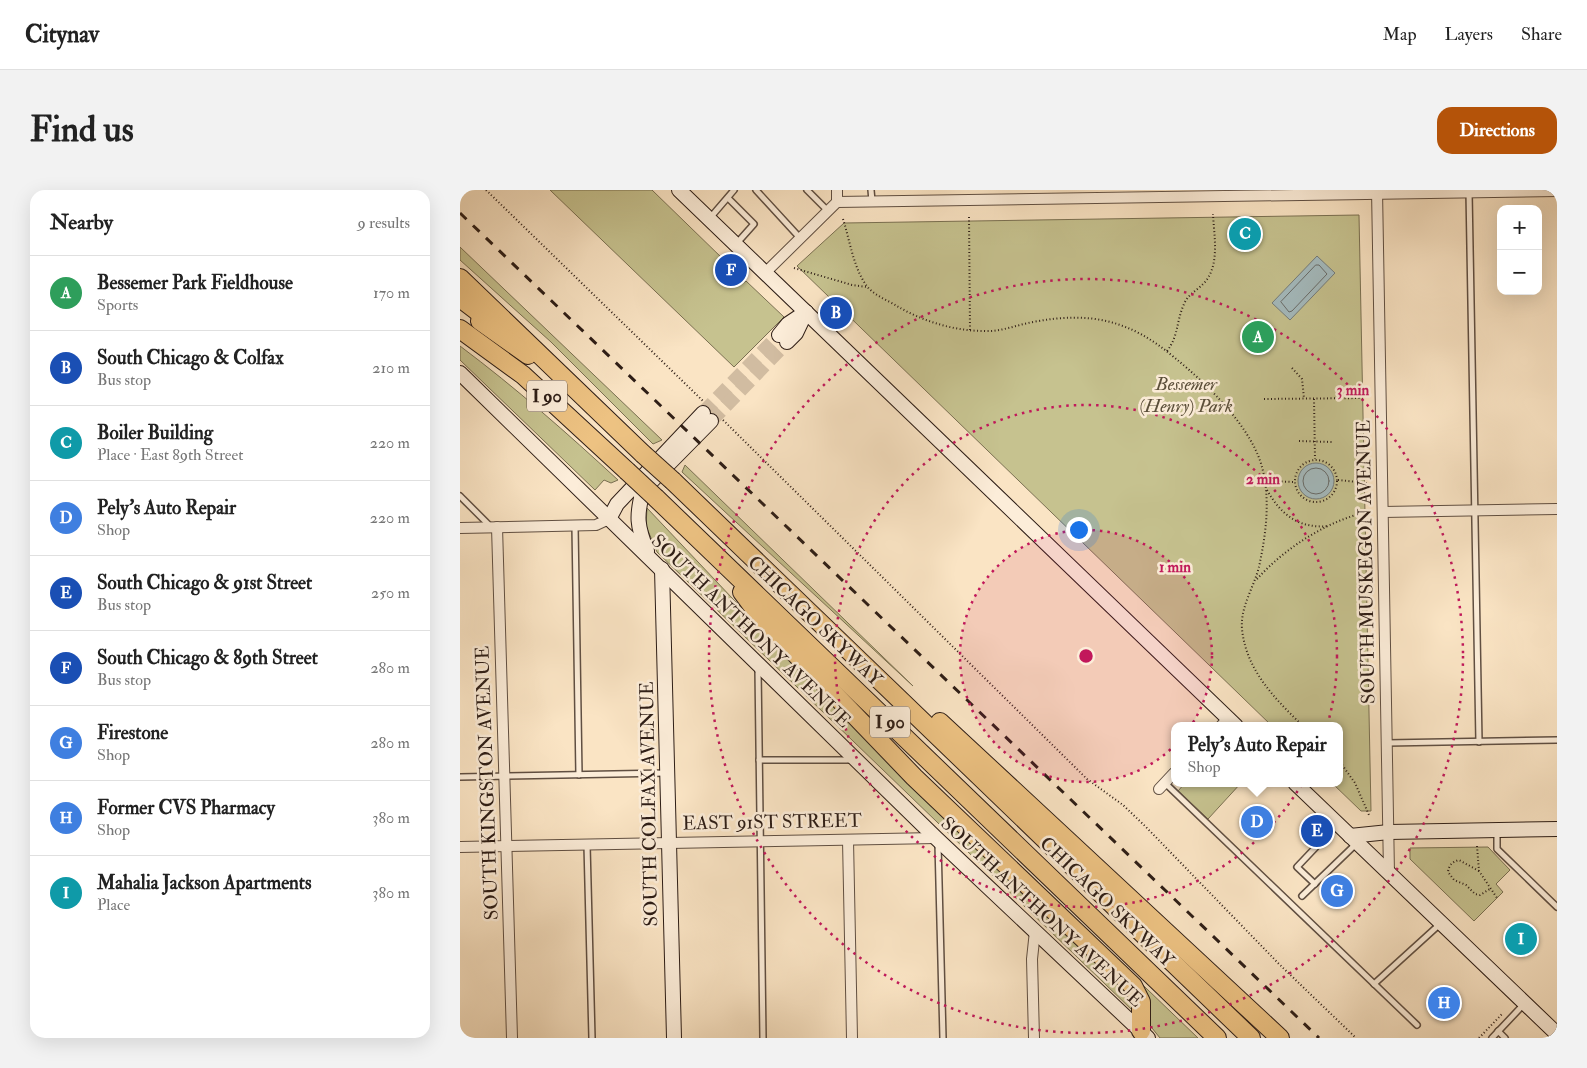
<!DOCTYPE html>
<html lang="en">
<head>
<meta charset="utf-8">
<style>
  :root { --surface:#fff; --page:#f2f2f2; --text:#222; --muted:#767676; --line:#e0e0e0; --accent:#b45309 }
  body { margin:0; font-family:"IM FELL Double Pica",serif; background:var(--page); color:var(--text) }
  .controls { position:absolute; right:15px; top:15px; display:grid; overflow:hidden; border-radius:10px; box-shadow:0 5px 20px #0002 }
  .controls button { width:45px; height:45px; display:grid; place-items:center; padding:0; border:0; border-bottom:1px solid var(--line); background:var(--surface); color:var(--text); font:25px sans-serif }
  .you { position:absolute; left:618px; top:339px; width:18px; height:18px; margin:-12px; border:4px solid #fff; border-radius:50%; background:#1a73e8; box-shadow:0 0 0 8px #1a73e833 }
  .badge { display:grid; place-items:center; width:32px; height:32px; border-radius:50%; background:var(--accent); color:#fff; font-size:16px; font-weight:700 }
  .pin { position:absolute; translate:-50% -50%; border:2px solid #fff; box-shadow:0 1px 5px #0006 }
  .popup { position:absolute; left:711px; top:532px; width:172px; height:65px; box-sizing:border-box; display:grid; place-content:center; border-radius:10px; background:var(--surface); filter:drop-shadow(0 1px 4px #0005); font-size:16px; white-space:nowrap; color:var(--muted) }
  .popup b { font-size:19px; color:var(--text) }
  .popup::after { content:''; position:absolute; left:50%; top:100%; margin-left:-10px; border:10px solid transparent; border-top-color:var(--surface) }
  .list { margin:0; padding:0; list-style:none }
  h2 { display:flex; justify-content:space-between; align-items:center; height:65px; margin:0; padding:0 20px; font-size:21px }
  h2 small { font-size:16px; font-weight:400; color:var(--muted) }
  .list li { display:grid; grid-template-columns:32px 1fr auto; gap:15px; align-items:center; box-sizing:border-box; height:75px; padding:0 20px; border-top:1px solid var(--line) }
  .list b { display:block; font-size:19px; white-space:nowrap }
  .list p { margin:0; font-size:16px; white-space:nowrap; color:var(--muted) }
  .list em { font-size:16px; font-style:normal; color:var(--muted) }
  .map { position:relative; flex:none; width:1097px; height:848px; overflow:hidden; border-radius:15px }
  header { display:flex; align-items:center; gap:30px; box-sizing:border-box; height:70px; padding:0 25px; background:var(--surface); border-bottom:1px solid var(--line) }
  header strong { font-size:24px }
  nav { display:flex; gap:28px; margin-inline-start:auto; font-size:18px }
  .intro { display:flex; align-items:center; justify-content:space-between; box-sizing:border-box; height:120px; padding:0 30px }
  h1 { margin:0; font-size:35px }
  .button { padding:12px 22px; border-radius:15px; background:var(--accent); color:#fff; font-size:18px; font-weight:700 }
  main { display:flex; gap:30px; padding:0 30px }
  aside { flex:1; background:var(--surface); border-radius:15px; box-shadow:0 5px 20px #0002 }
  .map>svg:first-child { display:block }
  .green { fill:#c6c28f; stroke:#7a7052 }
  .water { fill:#a4bbbf; stroke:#747c7b }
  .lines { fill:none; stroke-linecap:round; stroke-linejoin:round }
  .shore { stroke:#686c6a; stroke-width:1 }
  .secondary-tunnel { stroke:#d1bca1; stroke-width:14; stroke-dasharray:14 7; stroke-linecap:butt }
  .lane-casing { stroke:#604f42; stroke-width:8 }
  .street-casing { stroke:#604f42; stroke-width:12 }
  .secondary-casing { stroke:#2d1d16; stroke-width:16 }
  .highway-casing { stroke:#2d1d16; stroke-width:20 }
  .path { stroke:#2d1d16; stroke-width:2; stroke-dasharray:1 2.5; stroke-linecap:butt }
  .lane { stroke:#fcedd9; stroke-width:5 }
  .street { stroke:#fcedd9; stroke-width:10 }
  .secondary { stroke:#fcedd9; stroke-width:14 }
  .highway { stroke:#edc282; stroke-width:18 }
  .rail { stroke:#2d1d16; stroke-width:3; stroke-dasharray:9 9; stroke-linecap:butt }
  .highway-bridge-casing { stroke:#2d1d16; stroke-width:20; stroke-linecap:butt }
  .highway-bridge { stroke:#edc282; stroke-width:18 }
  .ring { fill:none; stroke:#c2185b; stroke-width:2.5; stroke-dasharray:2.5 5 }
  .labels { text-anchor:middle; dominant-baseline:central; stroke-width:5; stroke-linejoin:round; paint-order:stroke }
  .shield { fill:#fcedd9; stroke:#6b5b50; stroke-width:1 }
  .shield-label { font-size:18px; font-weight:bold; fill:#2d1d16 }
  .park-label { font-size:19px; font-style:italic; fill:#5b4f3a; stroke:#fcedd9 }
  .street-label { font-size:19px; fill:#2d1d16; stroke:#fcedd9 }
  .centre { fill:#c2185b; stroke:#fcedd9; stroke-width:2.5 }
  .ring-label { font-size:15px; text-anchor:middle; font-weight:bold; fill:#c2185b; stroke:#fcedd9; stroke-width:5; stroke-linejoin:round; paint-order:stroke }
</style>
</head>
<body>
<header>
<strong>Citynav</strong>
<nav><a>Map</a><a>Layers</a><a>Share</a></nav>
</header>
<div class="intro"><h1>Find us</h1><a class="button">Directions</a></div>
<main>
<aside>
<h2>Nearby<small>9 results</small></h2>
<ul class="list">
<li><span class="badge" style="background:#2e9e5b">A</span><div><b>Bessemer Park Fieldhouse</b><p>Sports</p></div><em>170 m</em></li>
<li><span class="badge" style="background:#1a4fb4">B</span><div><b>South Chicago &amp; Colfax</b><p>Bus stop</p></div><em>210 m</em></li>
<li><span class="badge" style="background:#0f9aa8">C</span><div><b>Boiler Building</b><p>Place · East 89th Street</p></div><em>220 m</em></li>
<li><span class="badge" style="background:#3f7fe0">D</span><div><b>Pely's Auto Repair</b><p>Shop</p></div><em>220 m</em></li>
<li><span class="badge" style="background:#1a4fb4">E</span><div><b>South Chicago &amp; 91st Street</b><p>Bus stop</p></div><em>250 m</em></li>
<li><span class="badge" style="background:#1a4fb4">F</span><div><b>South Chicago &amp; 89th Street</b><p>Bus stop</p></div><em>280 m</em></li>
<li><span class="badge" style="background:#3f7fe0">G</span><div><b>Firestone</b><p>Shop</p></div><em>280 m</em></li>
<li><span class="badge" style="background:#3f7fe0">H</span><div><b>Former CVS Pharmacy</b><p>Shop</p></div><em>380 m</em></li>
<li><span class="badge" style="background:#0f9aa8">I</span><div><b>Mahalia Jackson Apartments</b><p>Place</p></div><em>380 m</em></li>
</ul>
</aside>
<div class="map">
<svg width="1097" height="848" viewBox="0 0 1097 848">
  <rect width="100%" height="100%" fill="#fae4c4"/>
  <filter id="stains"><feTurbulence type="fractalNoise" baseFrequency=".004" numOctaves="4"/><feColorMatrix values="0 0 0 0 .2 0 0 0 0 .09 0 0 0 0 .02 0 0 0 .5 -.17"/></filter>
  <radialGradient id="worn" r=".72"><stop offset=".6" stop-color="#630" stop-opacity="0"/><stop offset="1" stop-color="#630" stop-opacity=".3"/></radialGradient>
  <!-- green -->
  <g class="green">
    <path d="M90 0H192L263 69 261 71 283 93 286 91 324 127 274 177Z"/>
    <path d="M899 25 911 621H901L872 593H880V536H812L337 76 384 33Z"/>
    <path d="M0 57 202 250 193 254 91 152 0 70Z"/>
    <path d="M0 156C56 198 107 243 158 290L151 293 144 290 135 300 0 170Z"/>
    <path d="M225 275 453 496 222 282Z"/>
    <path d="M187 318 427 572 659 795 673 813V821L197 362 186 336Z"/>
    <path d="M431 553 738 848H700L688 833 687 810Z"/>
    <path d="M725 593H781L748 629 718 601Z"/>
    <path d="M1028 657 1050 680 1036 694 1043 702 1014 731 950 669V658Z"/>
  </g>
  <!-- water -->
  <g class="water">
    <path d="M857 66 875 83 830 130 812 113Z"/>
    <circle cx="856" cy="291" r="18"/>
  </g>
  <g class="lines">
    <!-- shore -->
    <g class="shore">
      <path d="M856 75H859L867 84 832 121 829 122 821 112Z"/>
      <circle cx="856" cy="291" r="13"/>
    </g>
    <!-- secondary-tunnel -->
    <g class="secondary-tunnel">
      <path d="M243 223 319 145"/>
      <path d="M251 231 327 152"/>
    </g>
    <!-- lane casing -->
    <g class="lane-casing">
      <g id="lane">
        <path d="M296 0 340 48"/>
        <path d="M347 0 368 21"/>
        <path d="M411 0 412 11"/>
        <path d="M1009 2 1019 552"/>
        <path d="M268 8 294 34 277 53"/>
        <path d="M250 28 274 0"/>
        <path d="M0 306 30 336"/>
        <path d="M115 336 119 585"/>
        <path d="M298 479 303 848"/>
        <path d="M927 553 1097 550"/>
        <path d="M299 570H391"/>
        <path d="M0 587 207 583"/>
        <path d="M705 593 957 835"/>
        <path d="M1037 640V659L1097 717"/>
        <path d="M478 654 483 848"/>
        <path d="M127 655 132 848"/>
        <path d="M855 694 837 677 856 657"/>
        <path d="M842 706 897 653"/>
        <path d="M914 794 980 734"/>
        <path d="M1038 841 1045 848"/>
        <path d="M1032 848 1064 814"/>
      </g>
    </g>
    <!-- street casing -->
    <g class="street-casing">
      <g id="street">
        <path d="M377 0V12"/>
        <path d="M917 0 929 683"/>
        <path d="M305 83 377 12 1097 1"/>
        <path d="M923 322 1097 319"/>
        <path d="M37 337 52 848"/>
        <path d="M0 338 136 335 149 329"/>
        <path d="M761 536 768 528"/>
        <path d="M699 599 714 583"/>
        <path d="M388 650 392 848"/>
        <path d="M0 657 476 648"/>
        <path d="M574 848 572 769 575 741"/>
      </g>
    </g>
    <!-- secondary casing -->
    <g class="secondary-casing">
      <g id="secondary">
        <path d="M219 0 776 536"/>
        <path d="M319 145 328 134 346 122"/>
        <path d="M327 152 336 143 346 122"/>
        <path d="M0 183 476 648 688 848"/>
        <path d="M183 300C176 326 177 336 187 361"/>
        <path d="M180 303 251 231"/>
        <path d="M149 329 157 314 243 223"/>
        <path d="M202 379 214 848"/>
        <path d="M835 593 1097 844"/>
        <path d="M890 646 929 642 1097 639"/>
      </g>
    </g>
    <!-- highway casing -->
    <g class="highway-casing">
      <g id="highway">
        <path d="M0 88 183 264"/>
        <path d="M0 108 33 133"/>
        <path d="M20 131 68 165"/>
        <path d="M0 139 63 185 167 281"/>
        <path d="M213 291 791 848"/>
        <path d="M196 308 757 848"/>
        <path d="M282 402 302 429 454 587 673 796 681 812V841"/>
        <path d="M480 532 820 848"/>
      </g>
    </g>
    <!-- path -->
    <g class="path">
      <path d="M26 0 243 211"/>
      <path d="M509 27 510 140"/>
      <path d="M383 29C390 51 393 76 406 95 413 105 427 110 437 116 462 131 494 141 524 141 541 142 556 135 573 132 631 121 670 130 715 168 747 194 794 239 803 281 810 311 806 343 800 372 796 395 780 415 782 439 786 480 815 509 843 536"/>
      <path d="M334 78 392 95 407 97"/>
      <path d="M273 81 280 88 282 86"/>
      <path d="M707 161C719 145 716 132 724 114 728 104 738 100 745 92 760 74 754 46 753 24"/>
      <path d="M832 178 842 189 844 208"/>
      <path d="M804 209 905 208"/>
      <path d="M854 209 855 269"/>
      <path d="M263 230 627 589 663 615 685 636 819 774 896 848"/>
      <path d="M839 251 872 252"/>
      <circle cx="856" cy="291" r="21"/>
      <path d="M878 290 907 293"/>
      <path d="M804 291 835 292"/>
      <path d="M807 300C821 325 839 339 869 336"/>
      <path d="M797 389C825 358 867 331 907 322"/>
      <path d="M880 572 895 593 909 625"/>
      <path d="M1017 656 1019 681 1037 708"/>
      <path d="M1019 681 999 670C992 672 989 675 988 682L994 690 1006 695 1015 704 1020 705 1030 699"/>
      <path d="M1019 848 1043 823"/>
    </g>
    <!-- lane -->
    <use href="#lane" class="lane"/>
    <!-- street -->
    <use href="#street" class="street"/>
    <!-- secondary -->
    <use href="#secondary" class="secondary"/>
    <!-- highway -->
    <use href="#highway" class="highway"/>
    <!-- rail -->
    <path class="rail" d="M0 23 859 848"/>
    <!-- highway-bridge casing -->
    <g class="highway-bridge-casing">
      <g id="highway-bridge">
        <path d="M183 264 213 291"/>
        <path d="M167 281 196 308"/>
      </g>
    </g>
    <!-- highway-bridge -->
    <use href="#highway-bridge" class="highway-bridge"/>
  </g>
  <!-- distance rings -->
  <circle cx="626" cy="466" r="126" fill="#c2185b" fill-opacity=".12"/>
  <g class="ring">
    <circle cx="626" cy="466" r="126"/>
    <circle cx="626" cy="466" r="251"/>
    <circle cx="626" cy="466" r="377"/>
  </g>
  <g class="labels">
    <!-- shield labels -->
    <g class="shield">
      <rect x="67" y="190.5" width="40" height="31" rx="4"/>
      <rect x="410" y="516.5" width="40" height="31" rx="4"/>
    </g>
    <g class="shield-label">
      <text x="87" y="206">I 90</text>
      <text x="430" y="532">I 90</text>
    </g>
    <!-- park labels -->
    <g class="park-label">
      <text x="726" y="194">Bessemer<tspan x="726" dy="22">(Henry) Park</tspan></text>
    </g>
    <!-- street labels -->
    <g class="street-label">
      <text transform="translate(906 372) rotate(-91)">SOUTH MUSKEGON AVENUE</text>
      <text transform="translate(355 431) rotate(44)">CHICAGO SKYWAY</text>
      <text transform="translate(291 441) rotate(44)">SOUTH ANTHONY AVENUE</text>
      <text transform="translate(27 593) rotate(-92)">SOUTH KINGSTON AVENUE</text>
      <text transform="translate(189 614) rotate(-91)">SOUTH COLFAX AVENUE</text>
      <text transform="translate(312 632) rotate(-1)">EAST 91ST STREET</text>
      <text transform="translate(647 712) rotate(44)">CHICAGO SKYWAY</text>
      <text transform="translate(582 722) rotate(43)">SOUTH ANTHONY AVENUE</text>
    </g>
  </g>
  <circle cx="626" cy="466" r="8" class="centre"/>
  <g class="ring-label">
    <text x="893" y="205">3 min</text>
    <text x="803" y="294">2 min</text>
    <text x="715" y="382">1 min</text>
  </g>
  <rect width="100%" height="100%" filter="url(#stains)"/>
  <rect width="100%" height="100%" fill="url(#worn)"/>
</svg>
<div class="controls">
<button>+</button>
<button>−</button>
</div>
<div class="you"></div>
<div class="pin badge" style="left:798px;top:147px;background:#2e9e5b">A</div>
<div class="pin badge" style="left:376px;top:123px;background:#1a4fb4">B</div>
<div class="pin badge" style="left:785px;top:44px;background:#0f9aa8">C</div>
<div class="pin badge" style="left:797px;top:632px;background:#3f7fe0">D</div>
<div class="popup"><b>Pely's Auto Repair</b>Shop</div>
<div class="pin badge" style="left:857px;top:641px;background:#1a4fb4">E</div>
<div class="pin badge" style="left:271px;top:80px;background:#1a4fb4">F</div>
<div class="pin badge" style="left:877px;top:701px;background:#3f7fe0">G</div>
<div class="pin badge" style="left:984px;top:813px;background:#3f7fe0">H</div>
<div class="pin badge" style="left:1061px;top:749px;background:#0f9aa8">I</div>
</div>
</main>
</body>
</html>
